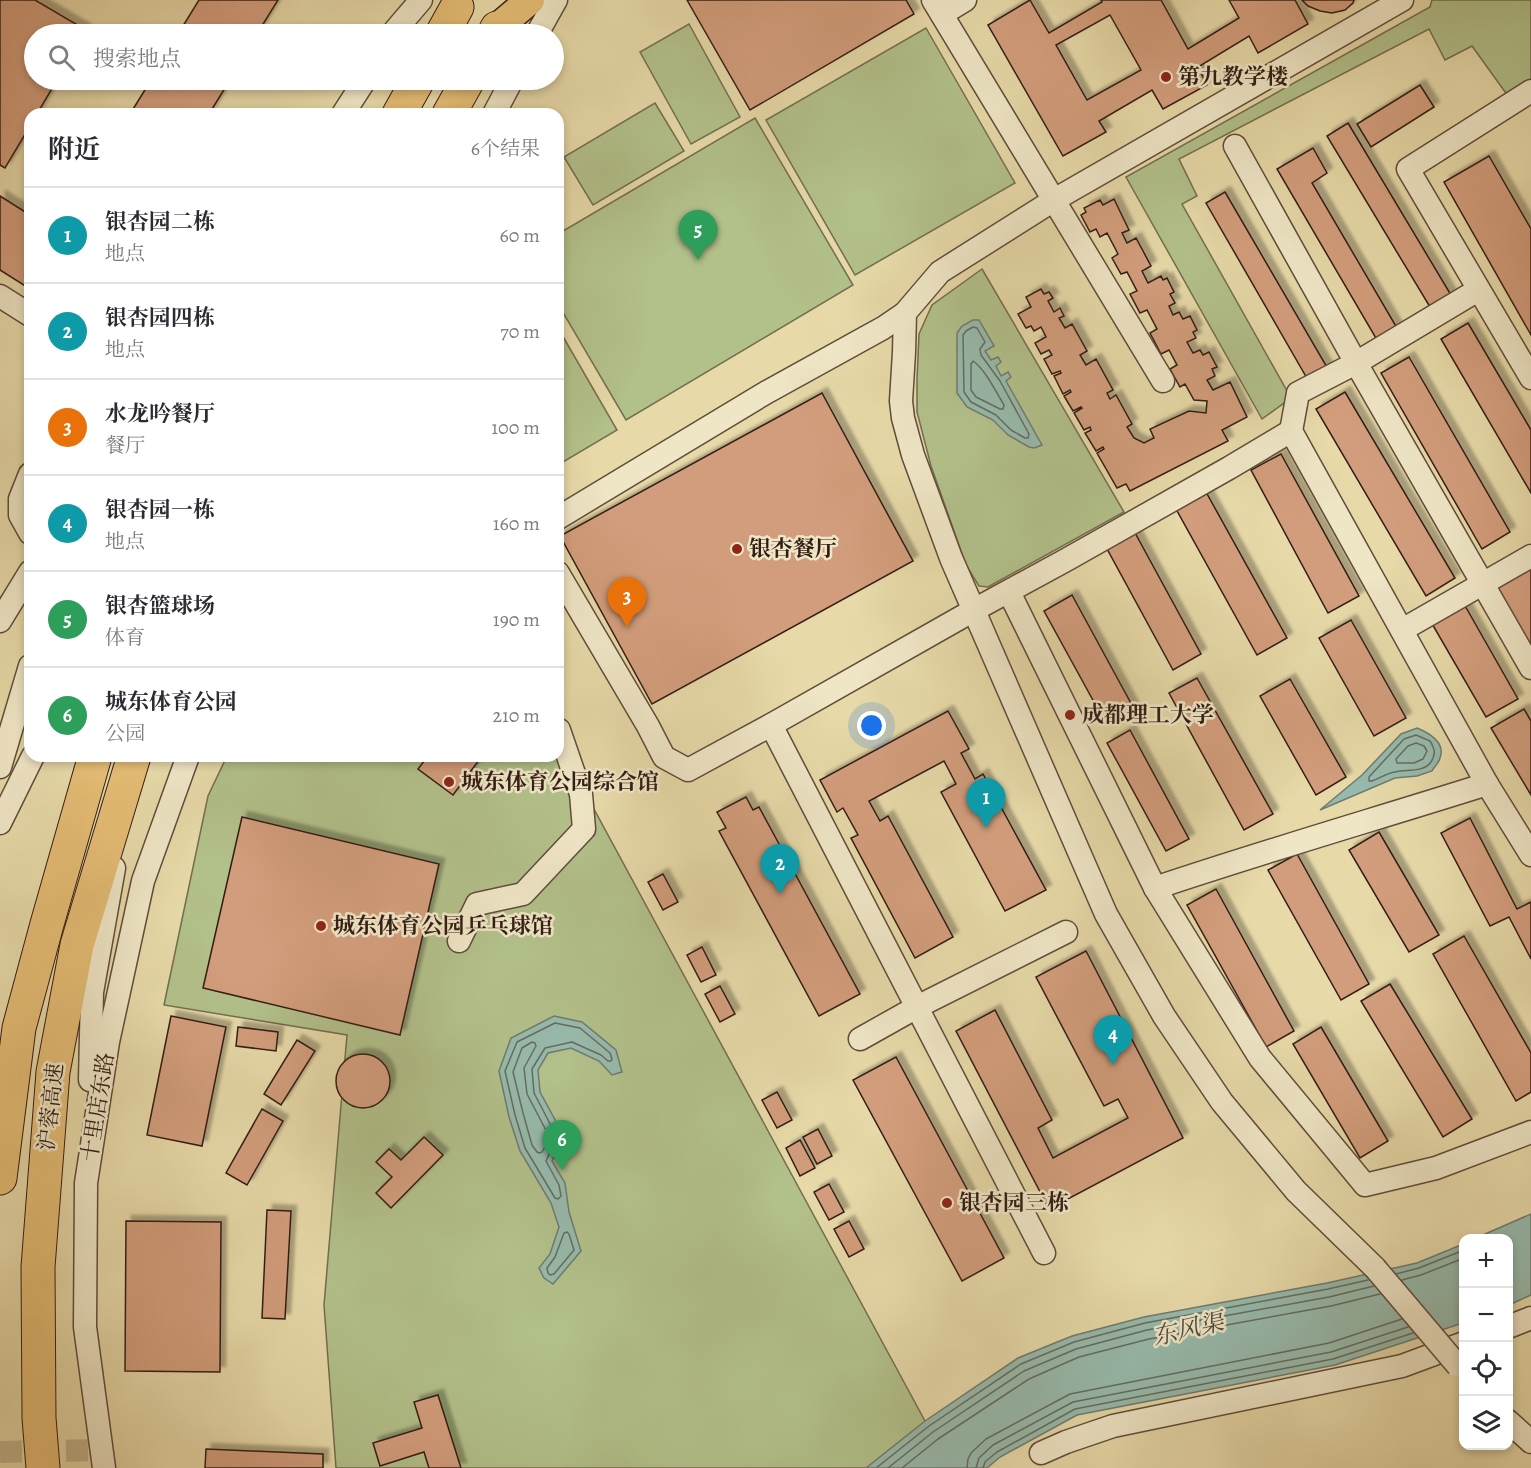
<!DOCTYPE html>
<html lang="zh">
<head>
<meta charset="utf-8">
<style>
  :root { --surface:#fff; --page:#f2f2f3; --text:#2b2b33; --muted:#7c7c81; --line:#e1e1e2; --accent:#d93025 }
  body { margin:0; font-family:Alegreya,"Noto Serif SC",serif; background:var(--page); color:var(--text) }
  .controls { position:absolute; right:18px; bottom:18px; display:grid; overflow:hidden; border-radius:12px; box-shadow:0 3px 9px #0003 }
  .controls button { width:54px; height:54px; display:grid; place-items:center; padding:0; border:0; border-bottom:2px solid var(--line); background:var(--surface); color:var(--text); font:30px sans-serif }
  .you { position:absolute; left:872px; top:726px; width:21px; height:21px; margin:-15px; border:4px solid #fff; border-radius:50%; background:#1a73e8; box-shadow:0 0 0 9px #1a73e833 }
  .badge { display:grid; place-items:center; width:39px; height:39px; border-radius:50%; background:var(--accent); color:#fff; font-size:20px; font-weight:700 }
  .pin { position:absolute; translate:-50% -50px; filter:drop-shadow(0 2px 3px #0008) }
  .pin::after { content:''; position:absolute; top:32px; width:21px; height:18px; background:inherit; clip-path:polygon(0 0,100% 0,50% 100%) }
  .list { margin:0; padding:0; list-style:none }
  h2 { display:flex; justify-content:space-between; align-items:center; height:78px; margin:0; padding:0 24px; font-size:26px }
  h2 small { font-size:20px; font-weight:400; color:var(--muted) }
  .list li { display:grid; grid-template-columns:39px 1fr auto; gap:18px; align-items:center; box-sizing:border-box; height:96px; padding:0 24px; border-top:2px solid var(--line) }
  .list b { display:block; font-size:22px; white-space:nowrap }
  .list p { margin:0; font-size:20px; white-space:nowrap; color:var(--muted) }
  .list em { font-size:20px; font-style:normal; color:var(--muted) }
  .icon { flex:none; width:33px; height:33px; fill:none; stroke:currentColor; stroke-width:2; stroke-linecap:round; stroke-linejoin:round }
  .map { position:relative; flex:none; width:1531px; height:1468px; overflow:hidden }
  .search { position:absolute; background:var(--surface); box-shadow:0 3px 9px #0003; left:24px; top:24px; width:540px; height:66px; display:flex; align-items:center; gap:15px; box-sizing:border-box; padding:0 21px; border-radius:33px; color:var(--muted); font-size:22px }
  .panel { position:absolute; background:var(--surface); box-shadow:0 3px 9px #0003; left:24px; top:108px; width:540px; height:654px; border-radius:18px }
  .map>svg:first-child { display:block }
  .green { fill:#b2c08a; stroke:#726e50; stroke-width:1.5 }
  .water { fill:#97baac; stroke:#6f7b70; stroke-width:1.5 }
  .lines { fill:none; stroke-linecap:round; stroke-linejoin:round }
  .shore { stroke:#656c60; stroke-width:1.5 }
  .building { fill:#d29d7b; stroke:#331d15; stroke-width:1.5; fill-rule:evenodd; filter:url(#shadow) }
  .minor-tunnel { stroke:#c3b38b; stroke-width:22; stroke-dasharray:22 11; stroke-linecap:butt }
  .minor-casing { stroke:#604c3a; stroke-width:25 }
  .major-casing { stroke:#331d15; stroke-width:31 }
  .highway-casing { stroke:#331d15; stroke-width:35 }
  .minor { stroke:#efe6c6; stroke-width:22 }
  .major { stroke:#e4bc74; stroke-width:28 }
  .highway { stroke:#e4bc74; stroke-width:33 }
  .minor-bridge-casing { stroke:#604c3a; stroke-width:25; stroke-linecap:butt }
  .minor-bridge { stroke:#efe6c6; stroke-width:22 }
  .poi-dot { fill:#8f2418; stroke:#efe6c6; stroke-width:2 }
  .labels { text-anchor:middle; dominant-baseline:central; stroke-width:5; stroke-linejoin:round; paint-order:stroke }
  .poi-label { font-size:22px; font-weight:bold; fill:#331d15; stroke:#efe6c6; text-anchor:start }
  .street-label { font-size:22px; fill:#331d15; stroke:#efe6c6 }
  .water-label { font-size:24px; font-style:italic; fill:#514c42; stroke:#efe6c6 }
</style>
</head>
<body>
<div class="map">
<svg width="1531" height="1468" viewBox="0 0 1531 1468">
  <defs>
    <filter id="shadow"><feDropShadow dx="5.5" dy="-5.5" stdDeviation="1.5" flood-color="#0004"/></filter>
  </defs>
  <rect width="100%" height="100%" fill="#e7d9a8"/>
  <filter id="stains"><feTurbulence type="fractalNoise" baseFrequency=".00333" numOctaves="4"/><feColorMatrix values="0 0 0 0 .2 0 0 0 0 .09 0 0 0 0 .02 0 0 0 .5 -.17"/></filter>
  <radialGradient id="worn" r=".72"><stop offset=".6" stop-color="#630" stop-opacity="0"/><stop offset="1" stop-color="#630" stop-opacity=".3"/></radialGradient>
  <!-- green -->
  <g class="green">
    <path d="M1432 0H1531V82L1508 96 1472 46 1445 60 1429 29 1179 159 1197 196 1182 204 1291 398 1262 419 1126 177 1430 7Z"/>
    <path d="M689 24 740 117 691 144 640 52Z"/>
    <path d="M926 28 1015 183 855 275 766 120Z"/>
    <path d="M655 103 684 151 593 205 564 157Z"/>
    <path d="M755 118 853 285 626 420 558 304V234Z"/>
    <path d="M982 269 1124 512 988 587 979 586 966 565 931 466 917 412V380L919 334 932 305Z"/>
    <path d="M558 328 617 430 558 465Z"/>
    <path d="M227 756H558L582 787 925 1421 948 1468H336L324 1305 347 1035 164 1005 208 796Z"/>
  </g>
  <!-- water -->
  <g class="water">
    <path d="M973 320H979L994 346 985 351 991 360 998 357 1001 362 996 366 1001 376 1008 372 1011 377 1006 381 1042 445 1034 448 1029 447 1008 435 993 420 967 407 957 393V333L962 326Z"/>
    <path d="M1417 728C1429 733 1446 742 1440 758 1439 763 1434 767 1432 771L1417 776 1395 778 1320 810 1362 775 1401 734Z"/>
    <path d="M554 1016 582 1022 616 1050 622 1072 612 1075 599 1061 571 1048 548 1053 538 1070 540 1092 566 1140 556 1153 552 1161 565 1183 569 1212 581 1251 553 1284 544 1278 539 1268 550 1254 559 1227 551 1203 520 1151 509 1117 499 1071 511 1038Z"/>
    <path d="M1531 1214V1295L1509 1305 1508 1238H1476Z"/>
    <path d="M1463 1244V1323L1335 1365 1077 1415 1000 1457 987 1468H866L925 1421 1018 1358 1072 1336 1144 1317 1327 1283 1417 1263Z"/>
  </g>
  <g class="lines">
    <!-- shore -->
    <g class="shore">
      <path d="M973 327 977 328 985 342 980 349 981 355 1000 381 1029 434 1028 438H1025L1011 430 996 415 971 402 964 392 963 335 966 331Z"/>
      <path d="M973 361C985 369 996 392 1004 405L1003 409H1000L976 397 971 390V364Z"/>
      <path d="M1416 735 1430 741C1435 749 1436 754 1431 762 1423 773 1406 769 1395 772 1387 773 1380 778 1372 781H1369V777L1404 739Z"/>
      <path d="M1416 743 1424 746 1427 751 1423 759 1414 763H1397L1396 759 1408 746Z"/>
      <path d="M555 1023 580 1028 610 1053 612 1059 611 1061H608L601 1055 572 1042 545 1048 532 1069 534 1093 558 1139 551 1150 546 1161 559 1185 561 1196 558 1199 555 1198 525 1148 515 1115 505 1071 517 1042Z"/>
      <path d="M532 1042 535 1043 536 1046 524 1068 527 1094 550 1138 542 1152 539 1153 537 1152 532 1145 523 1113 513 1072 522 1048Z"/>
      <path d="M567 1232 569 1234 574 1250 554 1274 550 1275 548 1273 547 1268 555 1257 564 1233Z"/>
      <path d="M1396 1274 1419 1268 1464 1250"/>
      <path d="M1402 1280 1421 1275 1464 1258"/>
      <path d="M876 1468 929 1426 1021 1364 1074 1342 1145 1323 1328 1289 1368 1280"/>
      <path d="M888 1468 933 1432 1024 1371 1076 1349 1147 1330 1329 1297 1374 1286"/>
      <path d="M902 1468 938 1439 1029 1379 1079 1357 1149 1339 1331 1306 1380 1294"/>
      <path d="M967 1468 968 1459 971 1453 986 1439 1070 1394 1329 1343 1402 1319"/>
      <path d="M976 1468 979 1458 993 1445 1073 1402 1331 1352 1408 1327"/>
      <path d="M983 1468 985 1462 997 1452 1075 1409 1333 1359 1413 1333"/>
    </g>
  </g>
  <!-- building -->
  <g class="building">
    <path d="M0 0H35L86 30 84 34H34V80H57L37 114H30V126L5 168 0 165Z"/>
    <path d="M199 0H278L257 34H178Z"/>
    <path d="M687 0H906L914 14 750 110Z"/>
    <path d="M1030 0 1049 33 1102 2 1101 0H1161L1188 49 1239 18 1229 0H1295L1308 24 1258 53 1249 36 1198 67 1207 85 1163 109 1152 90 1099 121 1106 132 1063 156 988 25ZM1110 15 1141 70 1087 100 1056 45Z"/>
    <path d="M1302 0H1354L1353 3 1345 10 1332 13 1320 11 1308 6Z"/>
    <path d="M151 80H230L209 114H130Z"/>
    <path d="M1420 85 1434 107 1371 147 1357 124Z"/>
    <path d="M1348 123 1451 295 1430 307 1327 136Z"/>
    <path d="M1313 148 1327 173 1312 183 1397 328 1377 340 1277 169Z"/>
    <path d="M1489 156 1531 229V335L1444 182Z"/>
    <path d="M1225 192 1328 369 1308 380 1206 203Z"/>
    <path d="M0 196 30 215V289L0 270Z"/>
    <path d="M1114 199 1129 230 1122 233 1127 243 1136 238 1151 266 1142 271 1148 283 1161 276 1163 280 1167 278 1174 292 1170 294 1175 303 1169 306 1173 315 1179 312 1183 319 1190 316 1197 330 1193 332 1196 338 1187 342 1193 353 1200 350 1203 355 1209 352 1217 367 1212 369 1215 376 1207 380 1213 390 1230 382 1247 417 1222 430 1228 441 1130 491 1126 484 1117 488 1097 453 1104 449 1103 447 1096 451 1085 433 1091 430 1090 427 1084 430 1074 413 1082 408 1081 407 1073 411 1064 396 1071 392 1070 390 1063 394 1054 376 1061 373 1060 371 1052 374 1044 359 1052 355 1049 350 1041 354 1035 343 1046 337 1041 327 1034 331 1031 326 1026 328 1018 314 1031 307 1026 297 1041 289 1044 294 1049 292 1053 298 1048 301 1054 312 1060 308 1064 316 1059 318 1065 328 1072 324 1087 351 1080 355 1086 365 1096 359 1113 390 1107 393 1110 399 1116 395 1132 424 1127 427 1134 438 1144 443 1154 438 1150 429 1189 411 1206 413 1207 401 1194 400 1185 384 1180 387 1170 369 1177 365 1169 350 1161 354 1150 333 1157 329 1147 310 1140 313 1130 294 1137 291 1127 272 1121 274 1112 258 1118 254 1107 233 1100 237 1096 229 1090 232 1081 215 1086 212 1084 208 1100 200 1103 205Z"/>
    <path d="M1468 323 1531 430V493L1441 339Z"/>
    <path d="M1409 357 1510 532 1482 549 1381 373Z"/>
    <path d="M1345 392 1455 578 1426 596 1316 409Z"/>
    <path d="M822 393 913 561 652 704 560 536Z"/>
    <path d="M1281 454 1359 596 1328 613 1251 470Z"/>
    <path d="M1206 492 1287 638 1257 655 1176 509Z"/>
    <path d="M1134 531 1201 654 1173 670 1106 547Z"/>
    <path d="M1531 568V647L1497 587Z"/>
    <path d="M1072 595 1133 707 1105 722 1044 611Z"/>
    <path d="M1464 604 1518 699 1486 717 1431 622Z"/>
    <path d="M1351 620 1406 718 1374 736 1319 638Z"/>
    <path d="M1197 678 1273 814 1244 830 1169 693Z"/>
    <path d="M1290 679 1346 777 1316 795 1260 696Z"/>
    <path d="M1524 709 1531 721V795L1491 728Z"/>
    <path d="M948 711 969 749 961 753 975 779 983 774 1046 890 1005 911 941 792 956 784 944 761 869 801 880 821 888 816 953 937 915 958 851 838 858 835 843 808 837 812 820 780Z"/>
    <path d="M1130 730 1189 839 1166 851 1107 743Z"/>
    <path d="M428 756H482L453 795 418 769Z"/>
    <path d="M746 797 753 810 759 807 860 994 819 1016 719 831 726 828 717 812Z"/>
    <path d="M242 817 439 864 400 1035 203 988Z"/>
    <path d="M1470 818 1517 909 1531 902V959L1509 917 1490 926 1441 833Z"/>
    <path d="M1379 832 1439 935 1409 952 1349 850Z"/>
    <path d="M1297 854 1369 984 1341 1000 1268 870Z"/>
    <path d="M663 874 678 902 663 910 648 882Z"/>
    <path d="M1216 889 1294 1031 1266 1047 1187 905Z"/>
    <path d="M1464 936 1531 1053V1092L1516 1101 1433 954Z"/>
    <path d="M702 947 716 975 701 982 687 955Z"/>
    <path d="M1086 951 1183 1138 1049 1209 956 1031 995 1010 1052 1120 1038 1128 1053 1158 1128 1118 1118 1099 1104 1106 1036 977Z"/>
    <path d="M1390 984 1472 1119 1443 1137 1361 1001Z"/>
    <path d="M720 986 735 1014 720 1022 705 994Z"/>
    <path d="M171 1016 226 1027 202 1146 147 1135Z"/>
    <path d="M238 1027 278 1032 276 1051 236 1046Z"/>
    <path d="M1321 1027 1388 1141 1360 1158 1293 1044Z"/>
    <path d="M297 1040 315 1051 281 1105 264 1094Z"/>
    <circle cx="363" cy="1081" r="27"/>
    <path d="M896 1057 1004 1258 962 1281 853 1080Z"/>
    <path d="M777 1092 792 1120 777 1128 762 1100Z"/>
    <path d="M262 1109 283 1121 247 1185 226 1173Z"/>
    <path d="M818 1129 832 1156 817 1164 803 1137Z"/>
    <path d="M424 1137 443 1155 391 1208 376 1193 392 1177 376 1162 389 1149 401 1160Z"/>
    <path d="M800 1140 815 1168 800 1176 786 1148Z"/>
    <path d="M829 1184 844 1212 829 1220 814 1192Z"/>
    <path d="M267 1210 291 1211 285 1319 262 1318Z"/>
    <path d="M126 1221 221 1222 220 1372 125 1371Z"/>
    <path d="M849 1221 864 1249 849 1257 834 1229Z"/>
    <path d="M438 1395 461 1468H429L424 1452 380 1466 373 1443 422 1428 414 1402Z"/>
    <path d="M206 1449 323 1454V1468H205Z"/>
  </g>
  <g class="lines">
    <!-- minor-tunnel -->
    <path class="minor-tunnel" d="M0 1452 101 1450"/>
    <!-- minor casing -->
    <g class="minor-casing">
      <g id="minor">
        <path d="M933 0 1163 381"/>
        <path d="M942 14 965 0"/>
        <path d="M392 34 421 0"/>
        <path d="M537 34 556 0"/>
        <path d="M1531 91 1408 169 1531 378"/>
        <path d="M343 114 365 80"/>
        <path d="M494 114 512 80"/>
        <path d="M1235 146 1356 363 1531 668"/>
        <path d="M0 296 30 315"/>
        <path d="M1291 431 1487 784 1531 855"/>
        <path d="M30 474 20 499V515L30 533"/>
        <path d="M558 518 767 392 883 328 905 313"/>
        <path d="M558 573 648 726 664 757 688 770 771 725 974 610 1066 560 1229 468 1291 431 1298 393 1356 363 1478 290"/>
        <path d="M1009 592 1155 888 1260 1058 1365 1185 1436 1168 1531 1132"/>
        <path d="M0 621 30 572"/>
        <path d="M1402 630 1531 556"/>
        <path d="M771 725 1044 1253"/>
        <path d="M0 767 30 666"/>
        <path d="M0 823 33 756"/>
        <path d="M1155 888C1265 851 1376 819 1487 784"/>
        <path d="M459 941 477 904 523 894 584 829 581 794 559 730"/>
        <path d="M860 1039 917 1007 1066 932"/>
        <path d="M90 1080 92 992 114 868"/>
        <path d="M1375 1268 1296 1191 1222 1102 1164 1016 1106 914 951 558 913 455 903 418 901 401 904 352 905 313 940 272 1054 200 1402 0"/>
        <path d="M1508 1327 1531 1318"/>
        <path d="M1508 1421 1531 1442"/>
        <path d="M1041 1453 1066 1442 1113 1426 1402 1366 1464 1343"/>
        <path d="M104 1468 85 1327 86 1183 108 1042 143 881 188 756"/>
      </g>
    </g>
    <!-- major casing -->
    <g class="major-casing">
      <path id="major" d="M497 28 530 0"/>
    </g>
    <!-- highway casing -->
    <g class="highway-casing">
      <g id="highway">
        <path d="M442 34 457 7"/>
        <path d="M494 34 497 28"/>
        <path d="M399 114 418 80"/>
        <path d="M449 114 468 80"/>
        <path d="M0 1178 19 1028 47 924 95 756"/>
        <path d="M43 1468 39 1418 38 1267 53 1072 77 945 134 756"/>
      </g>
    </g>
    <!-- minor -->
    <use href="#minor" class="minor"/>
    <!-- major -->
    <use href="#major" class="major"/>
    <!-- highway -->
    <use href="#highway" class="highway"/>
    <!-- minor-bridge casing -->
    <g class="minor-bridge-casing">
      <path id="minor-bridge" d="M1375 1268 1458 1366"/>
    </g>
    <!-- minor-bridge -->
    <use href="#minor-bridge" class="minor-bridge"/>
  </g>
  <!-- markers -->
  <g class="poi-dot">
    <circle cx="1166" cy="77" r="6"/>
    <circle cx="737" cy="549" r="6"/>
    <circle cx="1070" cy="715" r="6"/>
    <circle cx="449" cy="782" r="6"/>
    <circle cx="321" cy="926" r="6"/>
    <circle cx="947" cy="1203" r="6"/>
  </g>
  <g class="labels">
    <!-- poi labels -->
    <g class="poi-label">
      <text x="1178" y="77">第九教学楼</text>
      <text x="749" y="549">银杏餐厅</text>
      <text x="1082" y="715">成都理工大学</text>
      <text x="461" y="782">城东体育公园综合馆</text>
      <text x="333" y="926">城东体育公园乒乓球馆</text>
      <text x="959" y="1203">银杏园三栋</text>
    </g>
    <!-- street labels -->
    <g class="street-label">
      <text transform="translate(51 1107) rotate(-84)">沪蓉高速</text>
      <text transform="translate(98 1107) rotate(-81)">十里店东路</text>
    </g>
    <!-- water labels -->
    <g class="water-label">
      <text transform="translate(1188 1329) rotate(-13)">东风渠</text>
    </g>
  </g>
  <rect width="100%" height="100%" filter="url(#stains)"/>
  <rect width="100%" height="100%" fill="url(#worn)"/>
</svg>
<div class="controls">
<button>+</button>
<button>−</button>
<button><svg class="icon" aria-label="locate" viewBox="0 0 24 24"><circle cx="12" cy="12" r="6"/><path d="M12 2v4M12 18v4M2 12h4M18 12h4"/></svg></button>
<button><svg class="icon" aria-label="layers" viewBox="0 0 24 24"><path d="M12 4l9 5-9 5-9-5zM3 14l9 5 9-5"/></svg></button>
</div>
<div class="you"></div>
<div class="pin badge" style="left:986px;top:828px;background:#0f9aa8">1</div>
<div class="pin badge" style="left:780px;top:894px;background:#0f9aa8">2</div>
<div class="pin badge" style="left:627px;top:627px;background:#e8710a">3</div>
<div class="pin badge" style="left:1113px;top:1065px;background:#0f9aa8">4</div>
<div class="pin badge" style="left:698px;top:260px;background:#2e9e5b">5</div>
<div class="pin badge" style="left:562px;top:1170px;background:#2e9e5b">6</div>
<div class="search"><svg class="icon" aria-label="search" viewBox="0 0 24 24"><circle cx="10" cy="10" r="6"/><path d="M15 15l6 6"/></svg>搜索地点</div>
<section class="panel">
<h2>附近<small>6个结果</small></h2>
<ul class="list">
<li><span class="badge" style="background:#0f9aa8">1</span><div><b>银杏园二栋</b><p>地点</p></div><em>60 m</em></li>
<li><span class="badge" style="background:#0f9aa8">2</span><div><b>银杏园四栋</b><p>地点</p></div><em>70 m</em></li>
<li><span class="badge" style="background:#e8710a">3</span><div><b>水龙吟餐厅</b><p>餐厅</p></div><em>100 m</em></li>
<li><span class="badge" style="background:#0f9aa8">4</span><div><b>银杏园一栋</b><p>地点</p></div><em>160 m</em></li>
<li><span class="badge" style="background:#2e9e5b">5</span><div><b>银杏篮球场</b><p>体育</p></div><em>190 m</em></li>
<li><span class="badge" style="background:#2e9e5b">6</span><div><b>城东体育公园</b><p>公园</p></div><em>210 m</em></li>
</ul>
</section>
</div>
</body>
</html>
